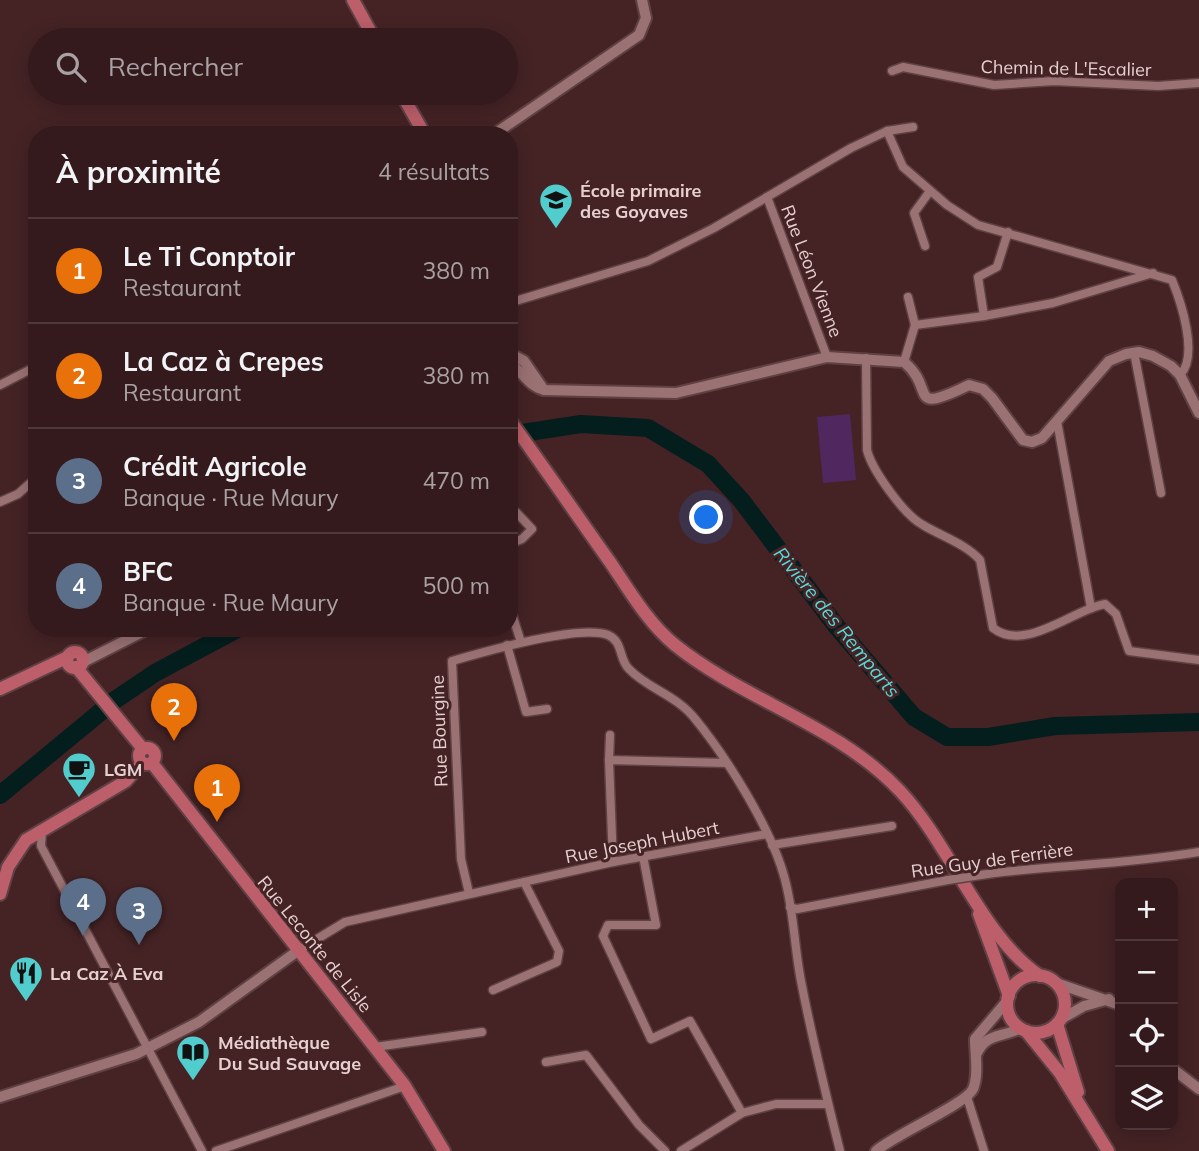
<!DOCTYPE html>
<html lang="fr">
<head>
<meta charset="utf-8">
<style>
  :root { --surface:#341a1c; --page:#3f2729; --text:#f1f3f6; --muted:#a9a1a3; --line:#4e383b; --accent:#bca0f2 }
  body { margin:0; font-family:Mulish,sans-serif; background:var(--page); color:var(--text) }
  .controls { position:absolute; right:21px; bottom:21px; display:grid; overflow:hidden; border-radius:14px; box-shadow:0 4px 18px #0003 }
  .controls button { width:63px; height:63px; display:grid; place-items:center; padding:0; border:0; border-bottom:2px solid var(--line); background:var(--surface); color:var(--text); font:35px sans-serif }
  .you { position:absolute; left:707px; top:518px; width:24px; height:24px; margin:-18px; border:5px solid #fff; border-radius:50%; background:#1a73e8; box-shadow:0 0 0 10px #1a73e833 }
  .badge { display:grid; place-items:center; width:46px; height:46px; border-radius:50%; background:var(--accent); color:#fff; font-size:23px; font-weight:700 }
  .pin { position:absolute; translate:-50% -58px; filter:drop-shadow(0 2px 4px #0008) }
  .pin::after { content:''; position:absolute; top:37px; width:24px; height:21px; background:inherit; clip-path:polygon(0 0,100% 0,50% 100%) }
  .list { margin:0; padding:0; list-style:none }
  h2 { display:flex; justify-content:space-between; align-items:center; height:91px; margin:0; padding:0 28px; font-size:30px }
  h2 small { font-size:23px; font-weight:400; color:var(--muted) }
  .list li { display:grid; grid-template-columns:46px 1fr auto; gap:21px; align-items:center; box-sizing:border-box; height:105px; padding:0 28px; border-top:2px solid var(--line) }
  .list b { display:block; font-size:26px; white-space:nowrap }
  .list p { margin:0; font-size:23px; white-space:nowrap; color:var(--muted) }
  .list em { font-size:23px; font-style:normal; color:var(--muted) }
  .icon { flex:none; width:38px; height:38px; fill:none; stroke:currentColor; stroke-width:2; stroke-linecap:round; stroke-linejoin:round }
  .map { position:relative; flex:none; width:1199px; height:1151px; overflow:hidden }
  .search { position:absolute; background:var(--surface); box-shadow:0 4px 18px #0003; left:28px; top:28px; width:490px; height:77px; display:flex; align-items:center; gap:18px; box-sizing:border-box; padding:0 24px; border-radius:38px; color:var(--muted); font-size:26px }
  .panel { position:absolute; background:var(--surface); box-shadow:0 4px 18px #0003; left:28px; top:126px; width:490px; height:511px; border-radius:28px }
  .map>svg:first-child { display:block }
  .green { fill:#50285f }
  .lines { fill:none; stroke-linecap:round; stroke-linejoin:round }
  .river { stroke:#041e1e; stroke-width:18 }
  .street-casing { stroke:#5f4144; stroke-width:11 }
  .secondary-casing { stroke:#5f4144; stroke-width:14 }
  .primary-casing { stroke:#5f4144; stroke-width:16 }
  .street { stroke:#9b7274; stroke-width:8 }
  .secondary { stroke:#9b7274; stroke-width:10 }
  .primary { stroke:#bd5f6a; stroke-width:12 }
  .street-bridge-casing { stroke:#5f4144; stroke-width:11; stroke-linecap:butt }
  .street-bridge { stroke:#9b7274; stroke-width:8 }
  .labels { text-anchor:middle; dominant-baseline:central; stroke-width:6; stroke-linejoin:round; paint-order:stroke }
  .street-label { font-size:18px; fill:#e7d0d0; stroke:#452325 }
  .poi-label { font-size:18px; font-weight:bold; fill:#e7d0d0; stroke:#452325; text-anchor:start }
  .water-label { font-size:19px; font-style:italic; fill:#58d8d9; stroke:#452325 }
</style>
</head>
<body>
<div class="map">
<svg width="1199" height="1151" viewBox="0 0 1199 1151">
  <rect width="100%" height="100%" fill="#452325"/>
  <!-- green -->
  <path class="green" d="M850 414 856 480 823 483 817 417Z"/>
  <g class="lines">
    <!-- river -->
    <g class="river">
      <path d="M509 435 581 424 648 428 708 464 741 500 837 627 914 717 947 737H988L1055 726 1199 722"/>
      <path d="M0 795 115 700 155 673 239 628"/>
    </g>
    <!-- street casing -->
    <g class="street-casing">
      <g id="street">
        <path d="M892 71 903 67 994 85 1054 81 1158 86 1199 83"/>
        <path d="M887 131 903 167 947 205 978 225 1172 280C1181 302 1199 356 1180 375"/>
        <path d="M767 197 827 357"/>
        <path d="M1008 232 997 267 978 277 984 316 1053 303 1153 273"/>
        <path d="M925 246 914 213 930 191"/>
        <path d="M509 303 648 261 714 228 851 148 887 131 913 127"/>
        <path d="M915 325 984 316"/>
        <path d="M1134 352 1161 493"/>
        <path d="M866 358 867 450C872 470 904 515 923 525 941 536 966 544 980 560L993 628C1025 653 1072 610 1105 604L1116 614 1129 651 1199 660"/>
        <path d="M904 362 915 325 908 297"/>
        <path d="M0 385 37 366"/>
        <path d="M1057 421 1091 608"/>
        <path d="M0 502 18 494 37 477"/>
        <path d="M509 544 522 539 532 529 516 512"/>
        <path d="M509 605 521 642"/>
        <path d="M507 645 526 712 547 709"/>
        <path d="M609 760 610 735"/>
        <path d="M42 830 41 846 202 1151"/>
        <path d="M772 845 892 826"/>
        <path d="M643 856 656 925H608L603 936 651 1039 690 1021 742 1113"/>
        <path d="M613 862 609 760 726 763"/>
        <path d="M994 873C1062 865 1131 864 1199 852"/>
        <path d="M469 893 461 859 452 661C483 652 579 624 608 635 623 641 619 660 629 669 648 689 677 695 696 720 727 758 771 829 784 876 794 910 794 946 801 981 812 1038 826 1095 840 1151"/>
        <path d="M790 907 797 909 948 880"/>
        <path d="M299 950 345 922 613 862 767 834"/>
        <path d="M493 990 557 962 559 951 524 882"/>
        <path d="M375 1047 482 1032"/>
        <path d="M546 1062 586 1055 639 1125 665 1151"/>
        <path d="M967 1097 984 1151"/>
        <path d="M216 1151 405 1086"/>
        <path d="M681 1151 742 1113 776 1104H828"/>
      </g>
    </g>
    <!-- secondary casing -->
    <g class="secondary-casing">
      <g id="secondary">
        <path d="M493 135 639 35 646 18 642 0"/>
        <path d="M509 353 524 361 544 390"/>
        <path d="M509 363C523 371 528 386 544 390L676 393 827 357 904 362C937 389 905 416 969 385L983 389 992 398 1023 440 1032 442 1042 438 1109 361 1126 354 1139 352 1153 356 1171 366 1180 375 1199 413"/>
        <path d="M83 662 150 628"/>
        <path d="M1056 983 1120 1005"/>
        <path d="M1061 1019 1084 1006 1109 999"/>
        <path d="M976 1055C986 1032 1002 1038 1021 1028"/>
        <path d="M1173 1069 1199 1089"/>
        <path d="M0 1097 136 1054 199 1022 299 950"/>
        <path d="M876 1151C896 1134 966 1104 973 1089 979 1075 975 1054 975 1039L1008 1000"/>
      </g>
    </g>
    <!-- primary casing -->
    <g class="primary-casing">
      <g id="primary">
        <path d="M353 0 375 40"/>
        <path d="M401 93 425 135"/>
        <path d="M509 419C543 466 576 514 610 562 629 590 648 623 675 645 745 701 838 725 900 791 950 844 982 937 1040 976"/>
        <circle cx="75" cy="660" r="8"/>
        <path d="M76 667 143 749"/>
        <path d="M0 689 68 657"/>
        <circle cx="147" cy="756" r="8"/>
        <path d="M152 763 405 1086 444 1151"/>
        <path d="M0 894 8 867 26 840 126 781 142 763"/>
        <path d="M979 914 1009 996"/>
        <circle cx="1036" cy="1004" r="29"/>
        <path d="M1057 1024 1078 1092"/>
        <path d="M1026 1031 1060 1073 1108 1151"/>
      </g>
    </g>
    <!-- street -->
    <use href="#street" class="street"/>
    <!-- secondary -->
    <use href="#secondary" class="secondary"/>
    <!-- primary -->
    <use href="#primary" class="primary"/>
    <!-- street-bridge casing -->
    <g class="street-bridge-casing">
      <path id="street-bridge" d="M948 880 994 873"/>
    </g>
    <!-- street-bridge -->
    <use href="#street-bridge" class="street-bridge"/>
  </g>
  <!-- icons -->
  <defs>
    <g id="school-pin" transform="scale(1.75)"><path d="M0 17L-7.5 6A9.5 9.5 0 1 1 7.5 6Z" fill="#52cdce" stroke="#452325"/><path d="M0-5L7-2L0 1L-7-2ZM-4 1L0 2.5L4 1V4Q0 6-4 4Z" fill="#111"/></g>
    <g id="cafe-pin" transform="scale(1.75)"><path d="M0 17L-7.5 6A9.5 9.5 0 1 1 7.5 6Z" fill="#52cdce" stroke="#452325"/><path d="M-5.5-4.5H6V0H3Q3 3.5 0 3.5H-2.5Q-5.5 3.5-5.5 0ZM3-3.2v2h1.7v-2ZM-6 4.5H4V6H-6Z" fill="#111"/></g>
    <g id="restaurant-pin" transform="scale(1.75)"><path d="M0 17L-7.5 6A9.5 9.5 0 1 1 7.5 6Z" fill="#52cdce" stroke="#452325"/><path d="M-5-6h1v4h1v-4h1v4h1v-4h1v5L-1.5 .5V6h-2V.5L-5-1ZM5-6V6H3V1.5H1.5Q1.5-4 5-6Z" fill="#111"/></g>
    <g id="library-pin" transform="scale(1.75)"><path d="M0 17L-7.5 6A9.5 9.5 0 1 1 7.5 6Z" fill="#52cdce" stroke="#452325"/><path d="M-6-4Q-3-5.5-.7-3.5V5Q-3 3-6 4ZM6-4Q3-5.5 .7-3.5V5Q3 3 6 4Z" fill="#111"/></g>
  </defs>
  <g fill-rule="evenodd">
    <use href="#school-pin" x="556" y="200"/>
    <use href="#cafe-pin" x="79" y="769"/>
    <use href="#restaurant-pin" x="26" y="973"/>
    <use href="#library-pin" x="193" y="1052"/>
  </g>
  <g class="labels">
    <!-- street labels -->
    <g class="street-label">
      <text transform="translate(1066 68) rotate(1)">Chemin de L'Escalier</text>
      <text transform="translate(812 271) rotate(69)">Rue Léon Vienne</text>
      <text transform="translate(439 731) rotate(-92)">Rue Bourgine</text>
      <text transform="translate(642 842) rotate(-11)">Rue Joseph Hubert</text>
      <text transform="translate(992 860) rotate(-8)">Rue Guy de Ferrière</text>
      <text transform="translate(315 944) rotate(51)">Rue Leconte de Lisle</text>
    </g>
    <!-- poi labels -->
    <g class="poi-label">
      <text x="580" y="190">École primaire<tspan x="580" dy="21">des Goyaves</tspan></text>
      <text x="104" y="769">LGM</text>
      <text x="50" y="973">La Caz À Eva</text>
      <text x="218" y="1042">Médiathèque<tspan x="218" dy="21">Du Sud Sauvage</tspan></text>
    </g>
    <!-- water labels -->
    <g class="water-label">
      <text transform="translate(837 622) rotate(51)">Rivière des Remparts</text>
    </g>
  </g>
</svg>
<div class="controls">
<button>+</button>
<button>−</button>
<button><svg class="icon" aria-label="locate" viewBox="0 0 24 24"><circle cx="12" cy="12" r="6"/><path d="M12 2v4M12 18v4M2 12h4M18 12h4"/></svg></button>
<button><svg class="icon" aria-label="layers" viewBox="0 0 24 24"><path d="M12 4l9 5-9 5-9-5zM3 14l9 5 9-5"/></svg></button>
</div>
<div class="you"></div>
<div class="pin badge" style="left:217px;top:822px;background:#e8710a">1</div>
<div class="pin badge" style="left:174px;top:741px;background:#e8710a">2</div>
<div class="pin badge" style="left:139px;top:945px;background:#5c6f8a">3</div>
<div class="pin badge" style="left:83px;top:936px;background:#5c6f8a">4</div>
<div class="search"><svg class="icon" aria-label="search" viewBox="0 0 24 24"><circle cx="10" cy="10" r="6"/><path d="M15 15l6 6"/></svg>Rechercher</div>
<section class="panel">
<h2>À proximité<small>4 résultats</small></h2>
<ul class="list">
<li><span class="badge" style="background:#e8710a">1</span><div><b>Le Ti Conptoir</b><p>Restaurant</p></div><em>380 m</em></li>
<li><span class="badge" style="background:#e8710a">2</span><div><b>La Caz à Crepes</b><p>Restaurant</p></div><em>380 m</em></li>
<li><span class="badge" style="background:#5c6f8a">3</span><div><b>Crédit Agricole</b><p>Banque · Rue Maury</p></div><em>470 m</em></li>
<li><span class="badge" style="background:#5c6f8a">4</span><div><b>BFC</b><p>Banque · Rue Maury</p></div><em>500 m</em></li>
</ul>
</section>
</div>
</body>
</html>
